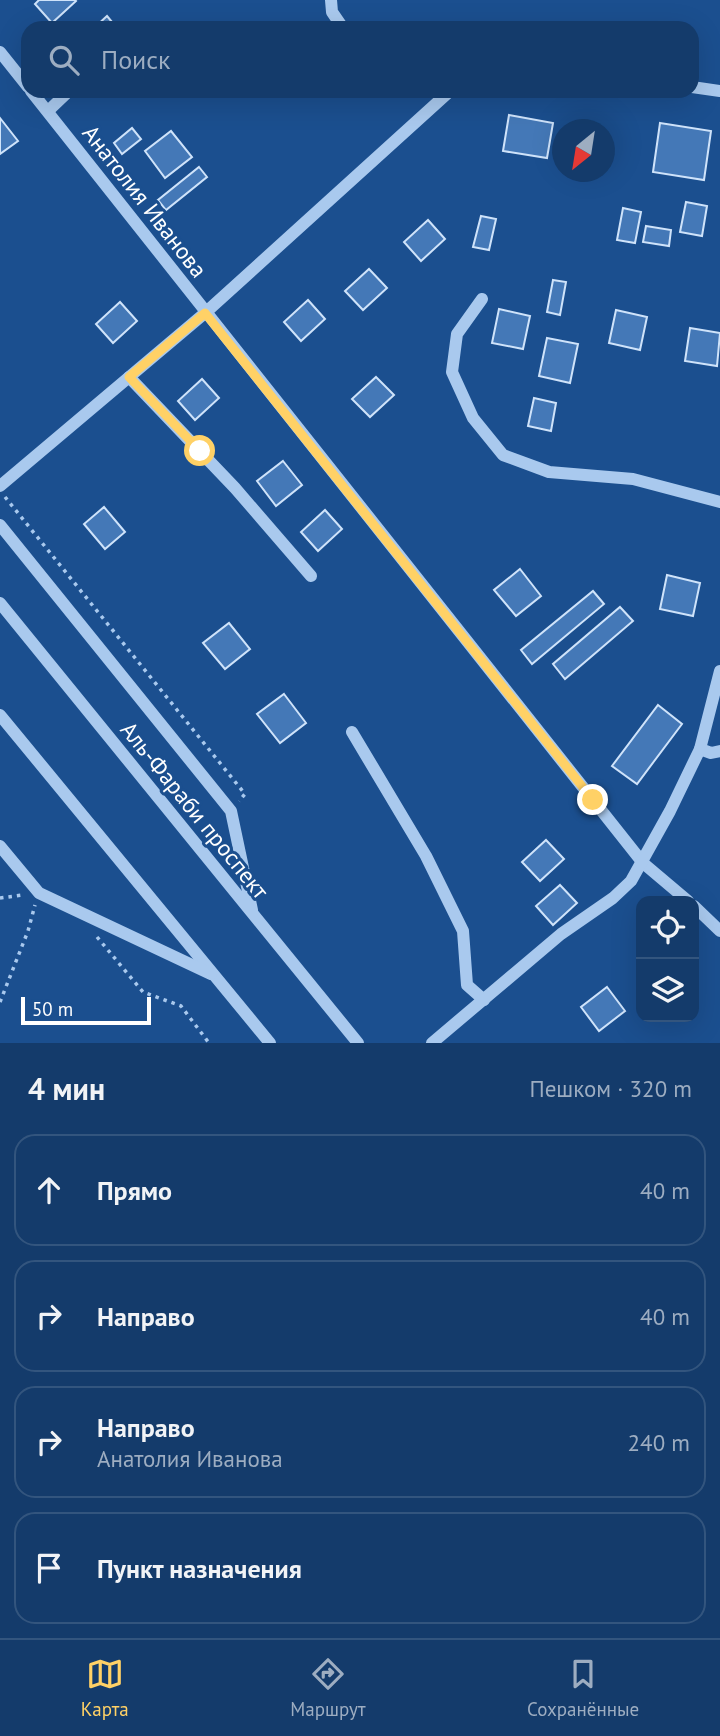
<!DOCTYPE html>
<html lang="ru">
<head>
<meta charset="utf-8">
<style>
  :root { --surface:#143b6b; --page:#214673; --text:#f1f3f6; --muted:#9dadc1; --line:#33557e; --accent:#ffd166 }
  body { margin:0; font-family:"PT Sans",sans-serif; background:var(--page); color:var(--text) }
  .controls { position:absolute; right:21px; bottom:21px; display:grid; overflow:hidden; border-radius:14px; box-shadow:0 7px 28px #0002 }
  .controls button { width:63px; height:63px; display:grid; place-items:center; padding:0; border:0; border-bottom:2px solid var(--line); background:var(--surface); color:var(--text); font:35px sans-serif }
  .compass { position:absolute; left:552px; top:119px; width:63px; height:63px; border-radius:50%; background:var(--surface); box-shadow:0 7px 28px #0002; rotate:210deg }
  .scale { position:absolute; left:21px; bottom:18px; width:130px; box-sizing:border-box; padding-left:7px; border:4px solid #fff; border-top:0; font-size:19px; line-height:24px; white-space:nowrap; color:#fff; -webkit-text-stroke:5px #1b4f8f; paint-order:stroke }
  .stop { position:absolute; width:21px; height:21px; margin:-16px; border:5px solid #ffd166; border-radius:50%; background:#fff }
  .stop.end { background:#ffd166; border-color:#fff; box-shadow:0 2px 7px #0008 }
  .list { margin:0; padding:0; list-style:none }
  h2 { display:flex; justify-content:space-between; align-items:center; height:91px; margin:0; padding:0 28px; font-size:30px }
  h2 small { font-size:23px; font-weight:400; color:var(--muted) }
  .list li { display:grid; grid-template-columns:46px 1fr auto; gap:21px; align-items:center; box-sizing:border-box; height:112px; margin:0 14px 14px; padding:0 14px; border:2px solid var(--line); border-radius:21px }
  .list b { display:block; font-size:26px; white-space:nowrap }
  .list p { margin:0; font-size:23px; white-space:nowrap; color:var(--muted) }
  .list em { font-size:23px; font-style:normal; color:var(--muted) }
  .icon { flex:none; width:38px; height:38px; fill:none; stroke:currentColor; stroke-width:2; stroke-linecap:round; stroke-linejoin:round }
  .map { position:relative; flex:none; width:720px; height:1043px; overflow:hidden }
  .search { position:absolute; background:var(--surface); box-shadow:0 7px 28px #0002; left:21px; right:21px; top:21px; height:77px; display:flex; align-items:center; gap:18px; box-sizing:border-box; padding:0 24px; border-radius:21px; color:var(--muted); font-size:26px }
  .sheet { height:595px; background:var(--surface) }
  nav { display:flex; justify-content:space-around; align-items:center; box-sizing:border-box; height:98px; border-top:2px solid var(--line); background:var(--surface); font-size:19px; color:var(--muted) }
  nav a { display:grid; justify-items:center; gap:4px }
  nav .on { color:var(--accent) }
  .map>svg:first-child { display:block }
  .building { fill:#4478b7; stroke:#cfe3fa; stroke-width:2 }
  .lines { fill:none; stroke-linecap:round; stroke-linejoin:round }
  .path { stroke:#a9c9ee; stroke-width:3.5; stroke-dasharray:3.5 5; stroke-linecap:butt }
  .minor { stroke:#a9c9ee; stroke-width:12 }
  .route { stroke:#ffd166; stroke-width:9 }
  .labels { text-anchor:middle; dominant-baseline:central; stroke-width:6; stroke-linejoin:round; paint-order:stroke }
  .street-label { font-size:23px; fill:#fff; stroke:#1b4f8f }
</style>
</head>
<body>
<div class="map">
<svg width="720" height="1043" viewBox="0 0 720 1043">
  <rect width="100%" height="100%" fill="#1b4f8f"/>
  <!-- building -->
  <g class="building">
    <path d="M39 0H75L76 1 52 23 35 4Z"/>
    <path d="M107 16 117 28H94Z"/>
    <path d="M509 115 553 123 547 158 503 151Z"/>
    <path d="M0 118 18 141 0 154Z"/>
    <path d="M660 123 711 131 704 180 653 172Z"/>
    <path d="M132 128 141 139 122 154 114 143Z"/>
    <path d="M171 131 192 157 165 178 145 151Z"/>
    <path d="M199 167 207 177 166 210 158 200Z"/>
    <path d="M686 202 707 206 702 236 680 232Z"/>
    <path d="M623 208 641 212 635 243 617 240Z"/>
    <path d="M481 216 496 219 489 250 473 247Z"/>
    <path d="M428 220 445 239 421 261 404 242Z"/>
    <path d="M646 226 671 230 669 246 643 242Z"/>
    <path d="M369 269 387 288 363 310 345 291Z"/>
    <path d="M553 280 566 282 560 315 547 312Z"/>
    <path d="M308 300 325 319 301 341 284 322Z"/>
    <path d="M120 302 137 321 113 343 96 324Z"/>
    <path d="M499 309 530 316 523 349 492 343Z"/>
    <path d="M616 310 647 317 640 350 609 343Z"/>
    <path d="M690 328 720 333 717 366 685 361Z"/>
    <path d="M547 338 578 344 570 383 539 376Z"/>
    <path d="M376 377 394 395 370 417 352 399Z"/>
    <path d="M202 379 219 398 195 420 178 401Z"/>
    <path d="M534 398 556 403 551 431 528 426Z"/>
    <path d="M283 461 302 485 276 506 257 481Z"/>
    <path d="M104 507 125 532 105 549 84 524Z"/>
    <path d="M325 510 342 529 318 551 301 532Z"/>
    <path d="M520 569 541 596 516 616 494 590Z"/>
    <path d="M667 575 700 583 693 616 660 609Z"/>
    <path d="M593 591 604 604 532 664 521 650Z"/>
    <path d="M620 607 633 621 565 679 553 664Z"/>
    <path d="M229 623 250 649 225 669 203 643Z"/>
    <path d="M284 694 306 723 280 743 257 714Z"/>
    <path d="M658 705 682 724 637 784 612 766Z"/>
    <path d="M546 840 564 859 540 881 522 862Z"/>
    <path d="M560 885 577 903 553 925 536 906Z"/>
    <path d="M607 987 625 1011 599 1031 581 1007Z"/>
  </g>
  <g class="lines">
    <!-- path -->
    <g class="path">
      <path d="M5 497 245 794 239 801"/>
      <path d="M0 898 23 895"/>
      <path d="M97 937 143 992 181 1006 209 1043"/>
      <path d="M0 1002 28 931 35 905"/>
    </g>
    <!-- minor -->
    <g class="minor">
      <path d="M331 0 332 12 343 28"/>
      <path d="M0 52 28 87"/>
      <path d="M692 87 720 91"/>
      <path d="M31 91 643 863 688 901"/>
      <path d="M48 111 69 91"/>
      <path d="M482 299 457 334 452 372 473 418 503 455 549 472 633 479 720 502"/>
      <path d="M129 377 235 488 311 576"/>
      <path d="M0 486 205 313 450 91"/>
      <path d="M0 525 231 811 252 910"/>
      <path d="M0 603 358 1043"/>
      <path d="M0 715 270 1043"/>
      <path d="M352 732 426 856 463 931 467 985 484 1000"/>
      <path d="M700 749 711 753 720 751"/>
      <path d="M0 846 39 893 211 974"/>
      <path d="M694 906 720 931"/>
      <path d="M432 1043 561 934 613 898 631 881 670 811 700 749 720 671"/>
    </g>
  </g>
  <g class="lines">
    <!-- route -->
    <path class="route" d="M200 451 129 377 205 313 593 800"/>
  </g>
  <g class="labels">
    <!-- street labels -->
    <g class="street-label">
      <text transform="translate(145 201) rotate(52)">Анатолия Иванова</text>
      <text transform="translate(195 810) rotate(51)">Аль-Фараби проспект</text>
    </g>
  </g>
</svg>
<div class="controls">
<button><svg class="icon" aria-label="locate" viewBox="0 0 24 24"><circle cx="12" cy="12" r="6"/><path d="M12 2v4M12 18v4M2 12h4M18 12h4"/></svg></button>
<button><svg class="icon" aria-label="layers" viewBox="0 0 24 24"><path d="M12 4l9 5-9 5-9-5zM3 14l9 5 9-5"/></svg></button>
</div>
<svg class="compass" viewBox="-18 -18 36 36"><path d="M0-13l5 13h-10z" fill="#e53935"/><path d="M0 13l5-13h-10z" fill="#9dadc1"/></svg>
<div class="scale">50 m</div>
<div class="stop" style="left:200px;top:451px"></div>
<div class="stop end" style="left:593px;top:800px"></div>
<div class="search"><svg class="icon" aria-label="search" viewBox="0 0 24 24"><circle cx="10" cy="10" r="6"/><path d="M15 15l6 6"/></svg>Поиск</div>
</div>
<section class="sheet">
<h2>4 мин<small>Пешком · 320 m</small></h2>
<ul class="list">
<li><svg class="icon" aria-label="ahead" viewBox="0 0 24 24"><path d="M12 20V5M6 11l6-6 6 6"/></svg><div><b>Прямо</b></div><em>40 m</em></li>
<li><svg class="icon" aria-label="right" viewBox="0 0 24 24"><path d="M7 20v-9h11M14 6l5 5-5 5"/></svg><div><b>Направо</b></div><em>40 m</em></li>
<li><svg class="icon" aria-label="right" viewBox="0 0 24 24"><path d="M7 20v-9h11M14 6l5 5-5 5"/></svg><div><b>Направо</b><p>Анатолия Иванова</p></div><em>240 m</em></li>
<li><svg class="icon" aria-label="arrive" viewBox="0 0 24 24"><path d="M6 21V4h12l-3 4 3 4H6"/></svg><div><b>Пункт назначения</b></div></li>
</ul>
</section>
<nav>
<a class="on"><svg class="icon" aria-label="map" viewBox="0 0 24 24"><path d="M3 6l6-2 6 2 6-2v14l-6 2-6-2-6 2zM9 4v14M15 6v14"/></svg>Карта</a>
<a><svg class="icon" aria-label="directions" viewBox="0 0 24 24"><path d="M12 3l9 9-9 9-9-9zM9 14v-3h6M13 9l2 2-2 2"/></svg>Маршрут</a>
<a><svg class="icon" aria-label="saved" viewBox="0 0 24 24"><path d="M7 4h10v16l-5-4-5 4z"/></svg>Сохранённые</a>
</nav>
</body>
</html>
